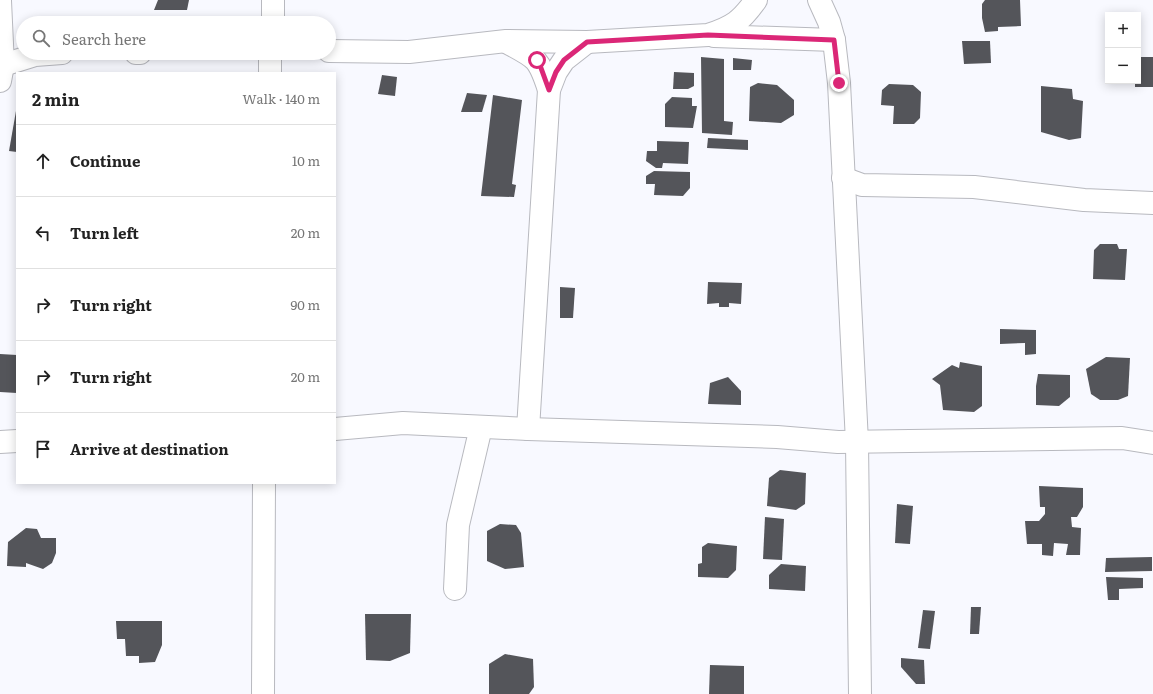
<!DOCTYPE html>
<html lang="en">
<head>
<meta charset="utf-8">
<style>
  :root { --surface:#fff; --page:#f6f6f6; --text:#222; --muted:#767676; --line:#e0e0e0 }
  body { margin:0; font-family:Literata,serif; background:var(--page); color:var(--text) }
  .controls { position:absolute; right:12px; top:12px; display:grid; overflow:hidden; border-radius:0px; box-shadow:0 2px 10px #0003 }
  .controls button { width:36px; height:36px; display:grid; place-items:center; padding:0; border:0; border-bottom:1px solid var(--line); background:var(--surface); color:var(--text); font:20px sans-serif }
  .stop { position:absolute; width:12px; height:12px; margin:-9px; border:3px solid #db2777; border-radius:50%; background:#fff }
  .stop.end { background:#db2777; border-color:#fff; box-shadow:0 1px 4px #0008 }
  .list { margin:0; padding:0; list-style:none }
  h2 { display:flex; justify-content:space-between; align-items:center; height:52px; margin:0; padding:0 16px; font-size:17px }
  h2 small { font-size:13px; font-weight:400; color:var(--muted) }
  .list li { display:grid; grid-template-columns:26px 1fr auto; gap:12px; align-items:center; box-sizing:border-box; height:72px; padding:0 16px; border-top:1px solid var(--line) }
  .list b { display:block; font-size:15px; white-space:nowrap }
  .list em { font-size:13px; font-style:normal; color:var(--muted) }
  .icon { flex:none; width:22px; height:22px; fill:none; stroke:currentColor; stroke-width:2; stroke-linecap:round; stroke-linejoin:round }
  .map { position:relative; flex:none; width:1153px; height:694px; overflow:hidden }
  .search { position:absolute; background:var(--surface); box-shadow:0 2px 10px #0003; left:16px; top:16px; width:320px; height:44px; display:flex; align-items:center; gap:10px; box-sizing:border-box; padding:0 14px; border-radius:22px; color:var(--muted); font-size:15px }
  .panel { position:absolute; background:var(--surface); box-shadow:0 2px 10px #0003; left:16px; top:72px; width:320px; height:412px; border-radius:0px }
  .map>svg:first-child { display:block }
  .building { fill:#54555a }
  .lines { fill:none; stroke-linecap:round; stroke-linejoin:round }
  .minor-casing { stroke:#b8b9bf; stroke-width:24 }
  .minor { stroke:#fff; stroke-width:22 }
  .route { stroke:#db2777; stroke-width:5 }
</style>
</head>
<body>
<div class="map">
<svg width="1153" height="694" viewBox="0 0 1153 694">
  <rect width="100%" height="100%" fill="#f8f9ff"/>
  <!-- building -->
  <g class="building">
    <path d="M158 0H189L187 10H154Z"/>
    <path d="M985 0H1020L1021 26 998 27V31L985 32 982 18V4Z"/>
    <path d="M962 41H990L991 63 964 64Z"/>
    <path d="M701 57 724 59V121L733 122 732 135 702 133Z"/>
    <path d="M1139 57H1153V87H1135V81H1138V58Z"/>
    <path d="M733 58 752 60 751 70H733Z"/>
    <path d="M674 72 694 73V86L688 89H673Z"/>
    <path d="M382 75 397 77 395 96 378 94Z"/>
    <path d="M758 83 777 85 794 100V115L781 123 749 121 750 87Z"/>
    <path d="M889 84 913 85 921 92 920 118 914 124H893L894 106 881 105 882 90Z"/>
    <path d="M1041 86 1072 89 1073 99 1083 101 1081 138 1069 140 1041 132Z"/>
    <path d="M467 93 487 95 482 112H461Z"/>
    <path d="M493 95 522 100 512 184 516 185 514 197 481 196Z"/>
    <path d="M672 97 692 98V106H697L693 128 665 127V104Z"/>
    <path d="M16 111H17V152L9 151Z"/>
    <path d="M708 138 748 140V150L707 148Z"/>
    <path d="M657 141 689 142 688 164 663 163 662 168H656L646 161 647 151H657Z"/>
    <path d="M654 171 690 172V188L683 196 654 195 655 184H646V176Z"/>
    <path d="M1100 244H1117L1119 249H1127L1125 280 1093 279 1094 250Z"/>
    <path d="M708 282 742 283 741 304 729 303V307H719V303L707 304Z"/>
    <path d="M560 287 575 288 573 318H560Z"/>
    <path d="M1000 329 1036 330V354L1025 355V343L1000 344Z"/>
    <path d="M0 354 17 355V393L0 392Z"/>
    <path d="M1106 357 1130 358 1128 396 1118 400H1100L1091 394 1086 369Z"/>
    <path d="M960 362 982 366V406L974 412 943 410 940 385 932 379 952 365 959 368Z"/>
    <path d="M1038 374 1070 375V397L1059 406 1036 405V386Z"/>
    <path d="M728 377 741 391V405L708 404 710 383Z"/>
    <path d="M780 470 806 473 805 504 796 510 767 506 769 478Z"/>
    <path d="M1039 486 1083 488V507L1077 517H1071L1072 527 1081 528 1080 555H1066L1068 544 1054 543 1053 556 1042 555V544H1027L1025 521H1039L1045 514V507H1040Z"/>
    <path d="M897 504 913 506 910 544 895 543Z"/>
    <path d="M765 517 784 519 782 560 763 559Z"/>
    <path d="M500 524 516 525 521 533 524 567 505 569 487 561V531Z"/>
    <path d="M26 528 37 529 41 538H56V553L52 563 43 569 26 563V567L7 566 8 542Z"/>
    <path d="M708 543 737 546 736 570 728 578 698 577V564L702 563V547Z"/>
    <path d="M1152 557V571L1105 572 1106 558Z"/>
    <path d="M781 564 806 566 805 591 769 589V575Z"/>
    <path d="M1106 577 1143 578V588L1119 589V600H1108Z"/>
    <path d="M971 607H981L979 634H970Z"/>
    <path d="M923 610 935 611 930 649 918 648Z"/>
    <path d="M365 614H411L410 653 390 661 366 660Z"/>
    <path d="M116 621H162V645L155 662 139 663V656H126L125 639H117Z"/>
    <path d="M505 654 533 659 534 687 529 694H489V664Z"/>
    <path d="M901 658 924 660 925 684H916L901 667Z"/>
    <path d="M710 665 744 666V694H709Z"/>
  </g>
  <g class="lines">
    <!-- minor casing -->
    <g class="minor-casing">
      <g id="minor">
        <path d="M819 0 829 22 834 40 839 83 857 442 860 694"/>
        <path d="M0 1 3 65 0 81"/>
        <path d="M273 23V0"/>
        <path d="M714 36 834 40"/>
        <path d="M508 43C537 58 539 59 549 90"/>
        <path d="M329 51 409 52 506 41 587 42 708 35C733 27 741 21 756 0"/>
        <path d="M136 53H140"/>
        <path d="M3 65 35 55 62 53"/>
        <path d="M270 73V53"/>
        <path d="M843 178 862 185 974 187 1084 200 1153 203"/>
        <path d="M335 429 403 423 528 429 777 437 838 442 1122 438 1153 443"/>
        <path d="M528 429 549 90 556 72 564 60 587 42"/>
        <path d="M0 442 17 441"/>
        <path d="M455 589 458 525 481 427"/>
        <path d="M263 694 264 483"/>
      </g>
    </g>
    <!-- minor -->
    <use href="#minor" class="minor"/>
  </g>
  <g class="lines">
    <!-- route -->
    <path class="route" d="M537 60 541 68 549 90 556 72 564 60 587 42 708 35 834 40 839 83"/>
  </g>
</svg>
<div class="controls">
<button>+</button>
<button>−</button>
</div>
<div class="stop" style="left:537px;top:60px"></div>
<div class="stop end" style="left:839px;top:83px"></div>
<div class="search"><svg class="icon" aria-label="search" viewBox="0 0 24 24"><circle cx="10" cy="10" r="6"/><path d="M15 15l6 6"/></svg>Search here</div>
<section class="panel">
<h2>2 min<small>Walk · 140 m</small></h2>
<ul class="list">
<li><svg class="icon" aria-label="ahead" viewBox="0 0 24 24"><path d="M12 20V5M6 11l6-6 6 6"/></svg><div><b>Continue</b></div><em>10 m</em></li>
<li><svg class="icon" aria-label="left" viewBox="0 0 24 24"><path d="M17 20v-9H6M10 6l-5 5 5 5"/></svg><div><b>Turn left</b></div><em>20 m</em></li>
<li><svg class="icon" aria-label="right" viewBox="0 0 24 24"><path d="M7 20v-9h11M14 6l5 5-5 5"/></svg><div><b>Turn right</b></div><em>90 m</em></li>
<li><svg class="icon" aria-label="right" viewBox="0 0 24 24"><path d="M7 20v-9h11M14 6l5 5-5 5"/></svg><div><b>Turn right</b></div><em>20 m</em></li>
<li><svg class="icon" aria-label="arrive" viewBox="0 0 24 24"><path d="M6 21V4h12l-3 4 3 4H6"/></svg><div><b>Arrive at destination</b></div></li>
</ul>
</section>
</div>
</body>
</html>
